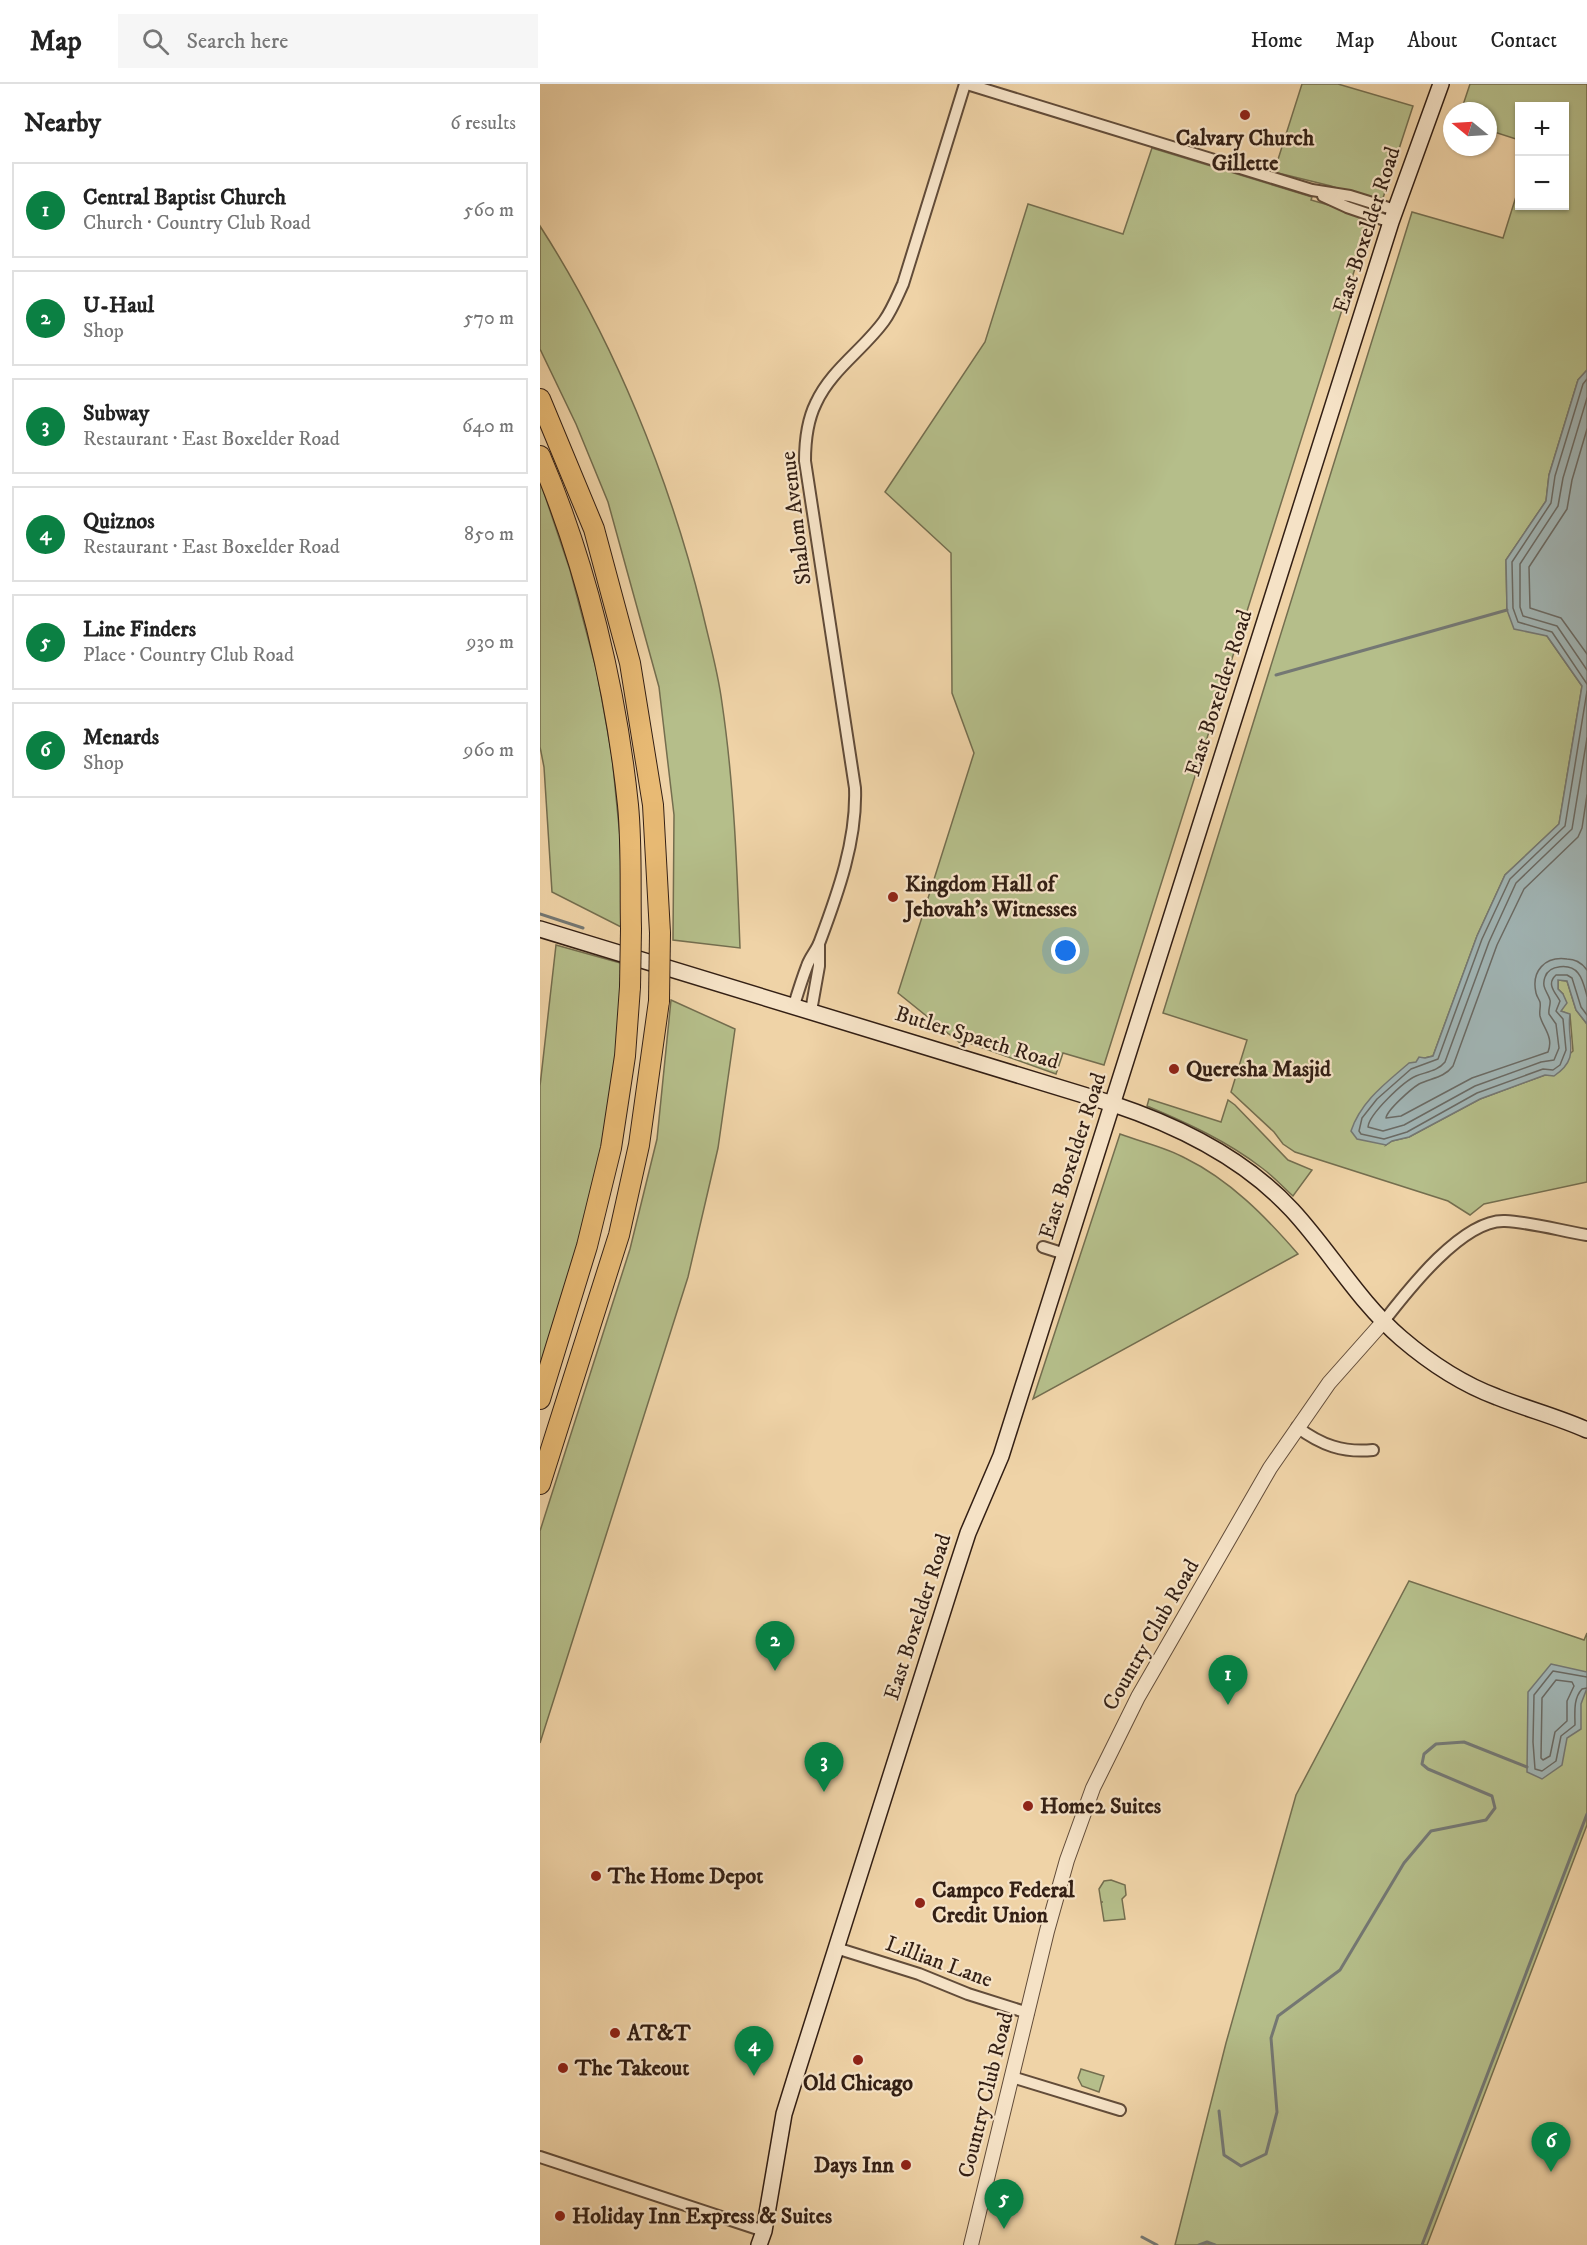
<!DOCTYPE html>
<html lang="en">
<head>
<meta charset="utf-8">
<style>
  :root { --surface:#fff; --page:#f6f6f6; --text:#222; --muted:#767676; --line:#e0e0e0; --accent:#0b8043 }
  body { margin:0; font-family:"IM FELL DW Pica",serif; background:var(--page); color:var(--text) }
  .controls { position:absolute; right:18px; top:18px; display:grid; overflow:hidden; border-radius:0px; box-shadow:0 2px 4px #0004 }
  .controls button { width:54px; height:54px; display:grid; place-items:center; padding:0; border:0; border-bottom:2px solid var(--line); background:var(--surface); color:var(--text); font:30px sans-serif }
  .compass { position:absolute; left:903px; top:18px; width:54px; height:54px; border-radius:50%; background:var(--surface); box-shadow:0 2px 4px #0004; rotate:288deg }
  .you { position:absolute; left:526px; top:867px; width:21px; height:21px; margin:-15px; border:4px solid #fff; border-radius:50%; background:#1a73e8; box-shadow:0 0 0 9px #1a73e833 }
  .badge { display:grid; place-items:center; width:39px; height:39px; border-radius:50%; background:var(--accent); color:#fff; font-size:20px; font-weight:700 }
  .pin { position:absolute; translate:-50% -50px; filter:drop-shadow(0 2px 3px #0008) }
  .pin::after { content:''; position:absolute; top:32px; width:21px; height:18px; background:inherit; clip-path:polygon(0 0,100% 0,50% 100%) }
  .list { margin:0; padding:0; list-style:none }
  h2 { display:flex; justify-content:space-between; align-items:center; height:78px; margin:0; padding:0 24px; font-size:26px }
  h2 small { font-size:20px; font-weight:400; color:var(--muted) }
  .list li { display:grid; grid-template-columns:39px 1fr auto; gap:18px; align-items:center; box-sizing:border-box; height:96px; margin:0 12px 12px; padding:0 12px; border:2px solid var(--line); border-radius:0px }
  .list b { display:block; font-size:22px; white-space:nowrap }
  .list p { margin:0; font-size:20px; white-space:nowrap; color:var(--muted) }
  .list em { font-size:20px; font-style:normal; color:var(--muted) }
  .icon { flex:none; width:33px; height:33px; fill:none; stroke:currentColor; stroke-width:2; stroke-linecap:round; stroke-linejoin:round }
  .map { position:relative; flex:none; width:1047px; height:2161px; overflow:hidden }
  header { display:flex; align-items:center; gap:36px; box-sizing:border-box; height:84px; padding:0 30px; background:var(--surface); border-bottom:2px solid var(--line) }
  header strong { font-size:28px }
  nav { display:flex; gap:33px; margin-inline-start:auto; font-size:21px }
  .search { width:420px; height:54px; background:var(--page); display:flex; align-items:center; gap:15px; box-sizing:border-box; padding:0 21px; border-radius:0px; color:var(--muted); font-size:22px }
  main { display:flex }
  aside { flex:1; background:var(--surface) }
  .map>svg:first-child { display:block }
  .green { fill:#b5be8a; stroke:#746e4f; stroke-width:1.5 }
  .water { fill:#a0b4b4; stroke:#747874; stroke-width:1.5 }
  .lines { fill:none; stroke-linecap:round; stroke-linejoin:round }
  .shore { stroke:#6a6a64; stroke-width:1.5 }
  .stream { stroke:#747874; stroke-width:3 }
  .minor-casing { stroke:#624c39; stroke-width:14 }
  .tertiary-casing { stroke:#624c39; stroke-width:16 }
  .secondary-casing { stroke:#331f14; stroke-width:18 }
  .motorway-casing { stroke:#331f14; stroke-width:22 }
  .minor { stroke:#f5e2c6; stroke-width:10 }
  .tertiary { stroke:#f5e2c6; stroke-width:14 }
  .secondary { stroke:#f5e2c6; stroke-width:15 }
  .motorway { stroke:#e8ba74; stroke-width:20 }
  .motorway-bridge-casing { stroke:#331f14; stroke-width:22; stroke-linecap:butt }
  .motorway-bridge { stroke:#e8ba74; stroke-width:20 }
  .poi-dot { fill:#8f2418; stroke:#f5e2c6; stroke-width:2 }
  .labels { text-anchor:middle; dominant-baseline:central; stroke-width:4.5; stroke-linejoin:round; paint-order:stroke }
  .poi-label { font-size:22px; font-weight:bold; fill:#331f14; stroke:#f5e2c6; text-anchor:start }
  .street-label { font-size:22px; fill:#331f14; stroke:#f5e2c6 }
</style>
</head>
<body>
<header>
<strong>Map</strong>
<div class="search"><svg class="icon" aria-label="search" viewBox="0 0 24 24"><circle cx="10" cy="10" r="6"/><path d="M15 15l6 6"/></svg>Search here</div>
<nav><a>Home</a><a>Map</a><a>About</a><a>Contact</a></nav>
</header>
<main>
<aside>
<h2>Nearby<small>6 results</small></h2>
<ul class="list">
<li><span class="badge">1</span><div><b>Central Baptist Church</b><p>Church · Country Club Road</p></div><em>560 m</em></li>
<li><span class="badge">2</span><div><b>U-Haul</b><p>Shop</p></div><em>570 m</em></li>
<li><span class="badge">3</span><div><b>Subway</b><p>Restaurant · East Boxelder Road</p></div><em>640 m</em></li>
<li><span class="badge">4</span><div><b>Quiznos</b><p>Restaurant · East Boxelder Road</p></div><em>850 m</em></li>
<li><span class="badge">5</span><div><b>Line Finders</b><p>Place · Country Club Road</p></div><em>930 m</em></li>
<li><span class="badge">6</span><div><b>Menards</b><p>Shop</p></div><em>960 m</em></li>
</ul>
</aside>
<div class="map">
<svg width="1047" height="2161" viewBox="0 0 1047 2161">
  <rect width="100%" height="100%" fill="#efd3a7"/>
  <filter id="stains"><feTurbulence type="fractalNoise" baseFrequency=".00333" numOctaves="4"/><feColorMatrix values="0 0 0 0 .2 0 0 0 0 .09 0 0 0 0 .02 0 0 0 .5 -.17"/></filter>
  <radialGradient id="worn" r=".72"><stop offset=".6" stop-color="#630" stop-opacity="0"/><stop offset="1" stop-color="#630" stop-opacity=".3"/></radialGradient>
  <!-- green -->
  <g class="green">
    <path d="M762 0H798L873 22 843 114 837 115 836 117 791 102 734 88Z"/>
    <path d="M930 0H1047V286L1038 296 1009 391 1006 417 966 476 967 526 1007 552 1042 602 1019 740 965 791 937 852 893 972 885 974 846 1061 852 1057 869 1053 940 1015 1005 991 1033 967 1030 931 1021 927 1023 910 1018 905V896L1027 897 1036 926 1047 940V1098L944 1120 930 1131 908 1117 755 1068 743 1060 734 1048 691 1008 707 956 623 929 872 128 963 154 979 103 980 122H1024V22H980L979 56 948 46V27H921Z"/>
    <path d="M612 64 772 113 771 116 826 132 829 140 564 981 523 969 516 990 429 959H420L358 909 434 669 412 609 411 469 345 408 445 258 488 120 583 150Z"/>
    <path d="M0 142C74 257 129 393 162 526 169 557 178 587 182 619 194 700 197 782 200 864L133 856 134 731 119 603 68 418 36 340 0 265Z"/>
    <path d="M0 397 30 486 57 588 72 672 80 753 83 844 12 808 4 683 0 663Z"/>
    <path d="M16 861 84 880C80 942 74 1002 63 1063 49 1138 23 1211 0 1284V1002Z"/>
    <path d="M131 916 195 945 178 1064 148 1193 0 1659V1447L90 1165 117 1055Z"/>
    <path d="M609 1015 681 1038 688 1016 695 1021 748 1076 772 1086 753 1112C743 1103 733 1092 722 1084 687 1057 647 1039 607 1022Z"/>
    <path d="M580 1050C601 1058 625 1063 645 1074 690 1096 726 1133 758 1170L493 1315Z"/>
    <path d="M869 1497 1044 1556 1047 1549V1741L887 2161H635L686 1959 756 1711Z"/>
    <path d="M571 1796 585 1801 586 1811 582 1815 585 1835 564 1837 561 1818H563H561L559 1805 564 1797Z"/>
    <path d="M541 1985 564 1992 559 2008 542 2002 538 1994Z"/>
  </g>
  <!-- water -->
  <g class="water">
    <path d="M1047 286V940L1036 926 1027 897 1018 896V905L1023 910 1027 919 1021 927 1030 930C1026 958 1042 973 1014 992L1005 991 940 1015 869 1053 852 1057 846 1061 817 1055 811 1047C821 1017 846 999 869 979L876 978 879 973 885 974 893 972 937 852 965 791 1019 740 1042 602 1007 552 974 545 967 526 966 476 1006 417 1009 391 1038 296Z"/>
    <path d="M1011 1580 1047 1588V1604L1041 1620V1645L1027 1654 1022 1681 1002 1695 987 1688 988 1608Z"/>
  </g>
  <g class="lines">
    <!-- shore -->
    <g class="shore">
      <path d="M1047 295 1043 300 1015 392 1011 419 972 478 973 524 978 538 1012 548 1047 600"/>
      <path d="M1047 314 1023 394 1018 422 980 480V523L983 532 1017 542 1047 586"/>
      <path d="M1047 345 1032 396 1027 425 989 483 990 524 1021 534 1047 570"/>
      <path d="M1047 607 1025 742 970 795 942 855 898 975 871 985 837 1015 822 1034 819 1047 821 1050 844 1055 867 1048 937 1009 1003 985 1013 986 1020 981 1026 966 1023 935 1016 927 1020 917C1015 908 1006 900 1016 891H1027L1032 894 1041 923 1047 931"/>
      <path d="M1047 654 1032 745 976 799 949 858 905 978C898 987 886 988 876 992 864 997 829 1030 828 1043L843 1047 864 1041 935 1002 1001 978 1014 976 1019 964 1016 940 1009 930C1008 926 1011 919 1010 916 1008 908 1001 904 1005 893 1009 881 1030 879 1038 889 1043 895 1045 905 1047 912"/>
      <path d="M1047 711 1042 744 1038 753 984 805 957 861 913 982C904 994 891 994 879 1000 871 1005 847 1026 846 1034L861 1032 932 994 1008 968C1014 953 1003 944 1000 932 999 927 1001 923 1000 918 999 915 997 913 996 909 991 887 1005 872 1027 875 1036 875 1042 879 1047 886"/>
      <path d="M1047 1593 1013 1587 994 1611 993 1658 995 1685 1002 1687 1016 1677 1021 1652 1035 1641C1035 1628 1033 1615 1042 1605L1047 1604"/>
      <path d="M1016 1596 1032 1598 1034 1602 1027 1617V1637L1015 1648 1010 1672 1003 1676 1001 1674 1002 1614Z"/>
    </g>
    <!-- stream -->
    <g class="stream">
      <path d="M736 591 967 526"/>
      <path d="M0 830 43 844"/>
      <path d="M679 2027 684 2071 701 2082 726 2070 737 2028 731 1954 738 1932 800 1886 864 1779 891 1747 946 1736 955 1724 952 1712 888 1685 882 1680 884 1670 896 1660 924 1658 987 1683"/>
      <path d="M602 2153 617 2161"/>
      <path d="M659 2161 667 2158 675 2161"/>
      <path d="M882 2161 1047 1730"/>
    </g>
    <!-- minor casing -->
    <g class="minor-casing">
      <g id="minor">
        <path d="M427 0 772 106 810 112 855 126"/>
        <path d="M783 112 807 123 851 138"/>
        <path d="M254 921C258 908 262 895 267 882 270 873 277 866 280 857 298 809 317 756 315 704L265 377C265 357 267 337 276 319 291 286 323 266 344 237 352 226 357 213 363 200L425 0"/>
        <path d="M271 927 279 882V860"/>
        <path d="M503 1163 525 1170"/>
        <path d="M844 1237C868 1206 923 1135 965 1137 990 1138 1022 1147 1047 1151"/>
        <path d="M757 1343C781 1361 803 1369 833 1366"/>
        <path d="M296 1864 379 1890 428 1910 488 1929"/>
        <path d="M472 1993 580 2026"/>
        <path d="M0 2073 224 2147"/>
      </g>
    </g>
    <!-- tertiary casing -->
    <g class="tertiary-casing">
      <path id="tertiary" d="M431 2161 507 1847 527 1776 553 1704 598 1613 730 1384 789 1299 844 1237"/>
    </g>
    <!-- secondary casing -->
    <g class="secondary-casing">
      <g id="secondary">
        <path d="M0 845 573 1020C639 1042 704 1074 752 1126 790 1167 818 1217 861 1254 889 1278 922 1300 957 1313 987 1325 1018 1333 1047 1346"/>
        <path d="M219 2161 224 2147 244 2030 257 1988 414 1492 428 1449 461 1372 851 138 901 0"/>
      </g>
    </g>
    <!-- motorway casing -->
    <g class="motorway-casing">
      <g id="motorway">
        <path d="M0 315 54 445 90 579 113 721 120 849"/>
        <path d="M0 372C46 479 76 605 88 721 92 762 90 804 91 845"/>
        <path d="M0 1315 47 1162 71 1064 85 972 90 903"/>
        <path d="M0 1400 79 1151 99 1061 119 917"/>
      </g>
    </g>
    <!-- minor -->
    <use href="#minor" class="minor"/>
    <!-- tertiary -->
    <use href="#tertiary" class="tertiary"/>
    <!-- secondary -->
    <use href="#secondary" class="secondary"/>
    <!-- motorway -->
    <use href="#motorway" class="motorway"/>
    <!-- motorway-bridge casing -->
    <g class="motorway-bridge-casing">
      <g id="motorway-bridge">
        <path d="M90 903 91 845"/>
        <path d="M119 917 120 849"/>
      </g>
    </g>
    <!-- motorway-bridge -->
    <use href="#motorway-bridge" class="motorway-bridge"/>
  </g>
  <!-- markers -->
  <g class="poi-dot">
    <circle cx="705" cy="31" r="6"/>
    <circle cx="353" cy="813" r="6"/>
    <circle cx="634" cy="985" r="6"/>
    <circle cx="488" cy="1722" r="6"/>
    <circle cx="56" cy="1792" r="6"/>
    <circle cx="380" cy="1819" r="6"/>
    <circle cx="75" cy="1949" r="6"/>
    <circle cx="318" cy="1976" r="6"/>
    <circle cx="23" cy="1984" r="6"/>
    <circle cx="366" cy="2081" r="6"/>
    <circle cx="20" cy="2132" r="6"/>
  </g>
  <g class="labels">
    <!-- poi labels -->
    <g class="poi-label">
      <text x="705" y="54" text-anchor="middle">Calvary Church<tspan x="705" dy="25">Gillette</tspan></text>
      <text x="365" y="800">Kingdom Hall of<tspan x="365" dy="25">Jehovah’s Witnesses</tspan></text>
      <text x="646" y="985">Queresha Masjid</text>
      <text x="500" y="1722">Home2 Suites</text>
      <text x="68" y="1792">The Home Depot</text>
      <text x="392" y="1806">Campco Federal<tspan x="392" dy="25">Credit Union</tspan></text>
      <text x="87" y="1949">AT&amp;T</text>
      <text x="35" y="1984">The Takeout</text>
      <text x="318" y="1999" text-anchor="middle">Old Chicago</text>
      <text x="354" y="2081" text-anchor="end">Days Inn</text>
      <text x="32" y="2132">Holiday Inn Express &amp; Suites</text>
    </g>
    <!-- street labels -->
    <g class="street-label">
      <text transform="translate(827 146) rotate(-72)">East Boxelder Road</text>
      <text transform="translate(256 434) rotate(-97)">Shalom Avenue</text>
      <text transform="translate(679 609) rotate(-72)">East Boxelder Road</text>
      <text transform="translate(437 954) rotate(17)">Butler Spaeth Road</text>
      <text transform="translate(533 1072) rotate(-72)">East Boxelder Road</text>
      <text transform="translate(378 1533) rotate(-72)">East Boxelder Road</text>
      <text transform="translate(611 1551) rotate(-60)">Country Club Road</text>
      <text transform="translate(399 1878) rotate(20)">Lillian Lane</text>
      <text transform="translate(446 2011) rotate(-76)">Country Club Road</text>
    </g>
  </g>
  <rect width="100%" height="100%" filter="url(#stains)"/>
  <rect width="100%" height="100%" fill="url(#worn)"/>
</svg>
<div class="controls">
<button>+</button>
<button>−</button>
</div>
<svg class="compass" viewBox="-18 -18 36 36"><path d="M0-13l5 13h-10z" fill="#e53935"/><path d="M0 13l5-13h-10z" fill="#767676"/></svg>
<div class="you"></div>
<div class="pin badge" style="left:688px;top:1621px">1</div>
<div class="pin badge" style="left:235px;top:1587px">2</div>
<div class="pin badge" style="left:284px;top:1708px">3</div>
<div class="pin badge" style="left:214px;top:1992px">4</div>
<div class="pin badge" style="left:464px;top:2145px">5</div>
<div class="pin badge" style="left:1011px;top:2088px">6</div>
</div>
</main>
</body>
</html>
